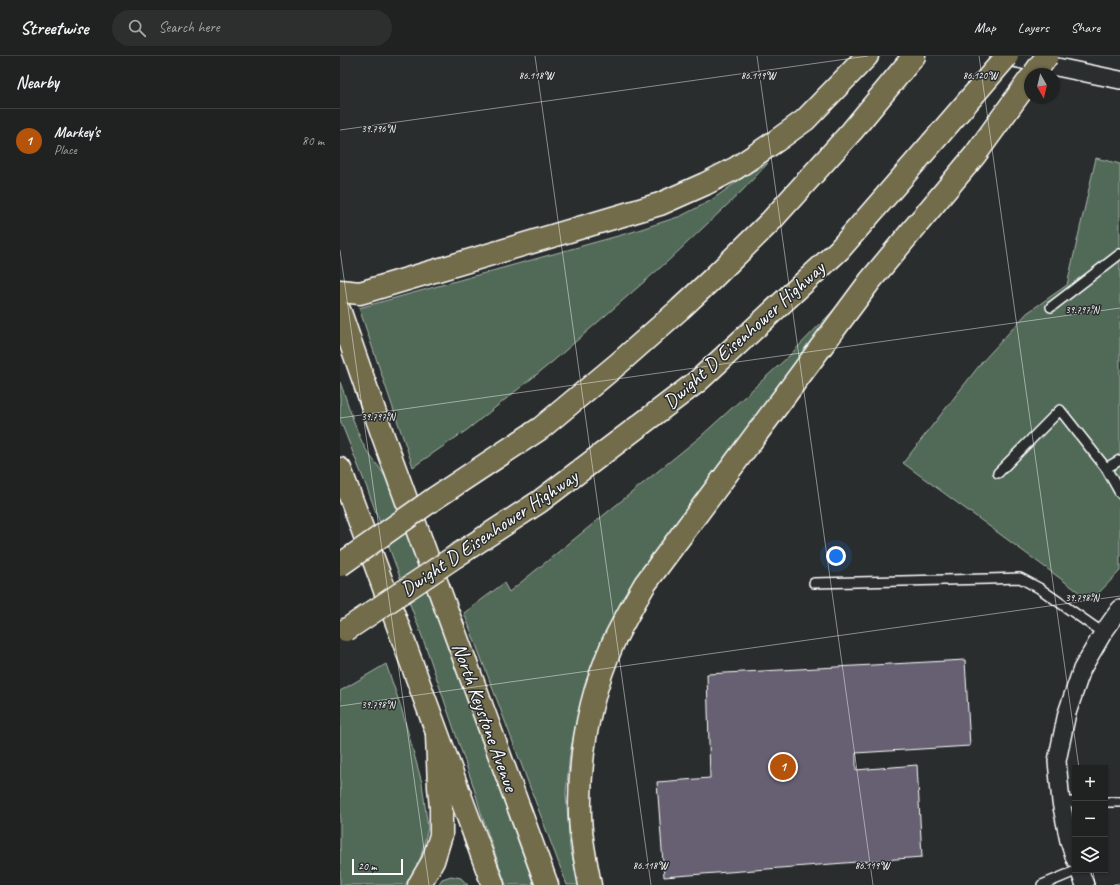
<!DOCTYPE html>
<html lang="en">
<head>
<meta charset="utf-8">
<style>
  :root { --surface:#202222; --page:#2d2f2f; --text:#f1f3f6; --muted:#a2a4a5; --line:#3d3f40; --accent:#b45309 }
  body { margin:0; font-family:Caveat,sans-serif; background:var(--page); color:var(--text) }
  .controls { position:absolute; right:12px; bottom:12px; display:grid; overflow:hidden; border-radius:0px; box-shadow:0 1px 3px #0004 }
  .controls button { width:36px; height:36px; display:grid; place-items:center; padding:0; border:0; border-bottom:1px solid var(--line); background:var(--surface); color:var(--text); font:20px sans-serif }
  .compass { position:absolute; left:684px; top:12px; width:36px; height:36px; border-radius:50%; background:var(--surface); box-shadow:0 1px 3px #0004; rotate:172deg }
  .scale { position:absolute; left:12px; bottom:10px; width:51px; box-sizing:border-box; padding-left:4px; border:2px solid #fff; border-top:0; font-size:11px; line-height:14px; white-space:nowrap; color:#fff; -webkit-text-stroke:3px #2a2d2e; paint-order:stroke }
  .you { position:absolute; left:496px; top:500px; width:14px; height:14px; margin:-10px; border:3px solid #fff; border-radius:50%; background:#1a73e8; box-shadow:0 0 0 6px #1a73e833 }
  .badge { display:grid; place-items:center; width:26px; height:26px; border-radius:50%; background:var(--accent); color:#fff; font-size:13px; font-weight:700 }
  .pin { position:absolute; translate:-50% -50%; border:2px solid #fff; box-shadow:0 1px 4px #0006 }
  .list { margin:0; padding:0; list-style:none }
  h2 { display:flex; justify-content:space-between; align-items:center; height:52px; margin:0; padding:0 16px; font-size:17px }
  h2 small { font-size:13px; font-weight:400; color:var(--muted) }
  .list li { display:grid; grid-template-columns:26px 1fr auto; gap:12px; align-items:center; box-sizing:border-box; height:64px; padding:0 16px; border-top:1px solid var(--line) }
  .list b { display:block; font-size:15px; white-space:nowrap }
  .list p { margin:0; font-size:13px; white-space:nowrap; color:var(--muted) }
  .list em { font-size:13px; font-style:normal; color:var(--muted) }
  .icon { flex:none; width:22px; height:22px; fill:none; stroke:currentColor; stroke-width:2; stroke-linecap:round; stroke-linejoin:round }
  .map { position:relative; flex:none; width:780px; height:829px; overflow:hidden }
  header { display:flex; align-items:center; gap:24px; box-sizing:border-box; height:56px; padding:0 20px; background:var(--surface); border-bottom:1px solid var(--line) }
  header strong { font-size:19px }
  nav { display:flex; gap:22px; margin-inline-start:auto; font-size:14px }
  .search { width:280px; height:36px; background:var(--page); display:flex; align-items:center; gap:10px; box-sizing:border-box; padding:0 14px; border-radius:22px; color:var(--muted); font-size:15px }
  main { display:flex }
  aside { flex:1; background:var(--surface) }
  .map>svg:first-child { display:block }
  .green { fill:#516a59; stroke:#a8b4ac }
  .building { fill:#666072; stroke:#fff }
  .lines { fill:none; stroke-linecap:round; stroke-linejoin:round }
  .lane-casing { stroke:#fff; stroke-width:12 }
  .street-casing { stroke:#fff; stroke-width:20 }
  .primary-casing { stroke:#fff; stroke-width:25 }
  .highway-casing { stroke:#fff; stroke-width:25 }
  .lane { stroke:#2a2d2e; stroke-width:9 }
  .street { stroke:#2a2d2e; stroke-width:17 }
  .primary { stroke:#736c4b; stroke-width:22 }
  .highway { stroke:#736c4b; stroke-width:22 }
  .highway-bridge-casing { stroke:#fff; stroke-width:25; stroke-linecap:butt }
  .highway-bridge { stroke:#736c4b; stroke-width:22 }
  .ticks { fill:none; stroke:#fff; stroke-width:1; stroke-opacity:0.45 }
  .labels { text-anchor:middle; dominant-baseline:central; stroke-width:3; stroke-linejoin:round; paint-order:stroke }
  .street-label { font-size:20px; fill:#fff; stroke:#2a2d2e }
  .ticks-label { font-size:10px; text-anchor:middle; fill:#fff; stroke:#2a2d2e; stroke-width:3; stroke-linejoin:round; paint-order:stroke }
</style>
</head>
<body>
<header>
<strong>Streetwise</strong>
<div class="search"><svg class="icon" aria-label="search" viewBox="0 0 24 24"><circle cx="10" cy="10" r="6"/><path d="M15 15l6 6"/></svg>Search here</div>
<nav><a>Map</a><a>Layers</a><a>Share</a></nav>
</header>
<main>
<aside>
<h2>Nearby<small></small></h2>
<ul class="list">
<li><span class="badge">1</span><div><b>Markey's</b><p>Place</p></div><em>80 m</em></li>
</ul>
</aside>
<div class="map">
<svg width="780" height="829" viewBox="0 0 780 829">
  <rect width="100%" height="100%" fill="#2a2d2e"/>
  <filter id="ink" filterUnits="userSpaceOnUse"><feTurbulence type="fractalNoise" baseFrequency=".025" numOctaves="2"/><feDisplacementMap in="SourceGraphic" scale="8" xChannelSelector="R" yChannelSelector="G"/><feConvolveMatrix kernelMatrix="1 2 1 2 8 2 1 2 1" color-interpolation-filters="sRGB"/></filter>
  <g filter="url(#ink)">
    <!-- green -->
    <g class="green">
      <path d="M756 102 780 108V515L751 545 563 407 642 306 687 257 727 229Z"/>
      <path d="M428 107 402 135 328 205 211 307 127 374 73 411 19 252 292 176 341 160 370 145 408 118Z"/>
      <path d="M523 222 372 423 282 544 265 580 241 645 230 697 226 737 230 792 239 829H227L124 557 164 527 169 536 360 381 448 301 487 261Z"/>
      <path d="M0 326C8 347 14 370 24 390 31 403 43 413 48 427L193 826 192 829H166L142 760 133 729 87 594 27 432 0 364Z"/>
      <path d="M46 608 61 651 82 727 88 772 79 808 65 829H0V635Z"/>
      <path d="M111 820 121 822 128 829H98L102 823Z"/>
    </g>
    <!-- building -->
    <path class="building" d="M625 604 630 690 516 697V714L577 709 582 801 324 821 317 726 370 722 367 618Z"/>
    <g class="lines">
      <!-- lane casing -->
      <g class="lane-casing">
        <g id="lane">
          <path d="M711 251 780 198"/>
          <path d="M766 412 780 404"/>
          <path d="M658 417 720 354 766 412 780 437"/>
          <path d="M474 527 648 523 680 522 699 532 763 577"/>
          <path d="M721 746H735"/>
          <path d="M765 746H780"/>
          <path d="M702 829 738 814"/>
        </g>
      </g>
      <!-- street casing -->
      <g class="street-casing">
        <g id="street">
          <path d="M664 0 780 24"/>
          <path d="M735 803 729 785 721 746 717 705 727 657 742 613 763 577 780 553"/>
          <path d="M739 814 745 829"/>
        </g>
      </g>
      <!-- primary casing -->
      <g class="primary-casing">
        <g id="primary">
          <path d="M0 256 43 380 207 829"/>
          <path d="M0 413C52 551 101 690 153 829"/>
        </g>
      </g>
      <!-- highway casing -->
      <g class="highway-casing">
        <g id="highway">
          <path d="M0 235 20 237 320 148 365 128 396 112 436 85 465 64 527 0"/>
          <path d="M95 442 201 372 279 307 340 253 371 224 430 166 512 75 574 0"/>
          <path d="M116 500 199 446 358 325 499 194 592 87"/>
          <path d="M79 829 93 805 101 779V752L99 731 97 679"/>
          <path d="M250 829C245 802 239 774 240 747 240 692 251 637 273 587 283 566 294 547 305 528L530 225 635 99 690 23"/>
        </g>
      </g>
      <!-- lane -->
      <use href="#lane" class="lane"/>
      <!-- street -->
      <use href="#street" class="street"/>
      <!-- primary -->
      <use href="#primary" class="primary"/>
      <!-- highway -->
      <use href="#highway" class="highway"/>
      <!-- highway-bridge casing -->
      <g class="highway-bridge-casing">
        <g id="highway-bridge">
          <path d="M694 18 707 0"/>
          <path d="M592 87 667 0"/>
          <path d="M0 509 95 442"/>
          <path d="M6 574 116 500"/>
        </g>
      </g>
      <!-- highway-bridge -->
      <use href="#highway-bridge" class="highway-bridge"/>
    </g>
  </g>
  <!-- ticks -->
  <path class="ticks" d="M195 0 311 829M417 0 533 829M639 0 739 712M0 74 528 0M0 194 89 829M0 362 780 252M0 650 780 540M753 814 755 829M774 829 780 828"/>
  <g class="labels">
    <!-- street labels -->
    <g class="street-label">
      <text transform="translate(404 279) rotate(-42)">Dwight D Eisenhower Highway</text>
      <text transform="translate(149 477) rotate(-34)">Dwight D Eisenhower Highway</text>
      <text transform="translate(145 661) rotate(70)">North Keystone Avenue</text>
    </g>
  </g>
  <g class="ticks-label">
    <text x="196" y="23">86.118°W</text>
    <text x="418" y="23">86.119°W</text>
    <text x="640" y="23">86.120°W</text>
    <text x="38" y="76">39.796°N</text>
    <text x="742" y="257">39.797°N</text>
    <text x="38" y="364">39.797°N</text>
    <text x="742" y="545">39.798°N</text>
    <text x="38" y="652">39.798°N</text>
    <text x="310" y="813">86.118°W</text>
    <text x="532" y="813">86.119°W</text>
  </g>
</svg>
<div class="controls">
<button>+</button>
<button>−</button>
<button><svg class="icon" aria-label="layers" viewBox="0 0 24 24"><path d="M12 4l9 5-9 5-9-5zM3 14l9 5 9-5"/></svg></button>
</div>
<svg class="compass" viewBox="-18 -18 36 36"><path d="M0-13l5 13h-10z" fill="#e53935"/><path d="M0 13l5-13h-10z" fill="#a2a4a5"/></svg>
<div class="scale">20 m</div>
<div class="you"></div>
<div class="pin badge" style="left:443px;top:711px">1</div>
</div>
</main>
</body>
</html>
